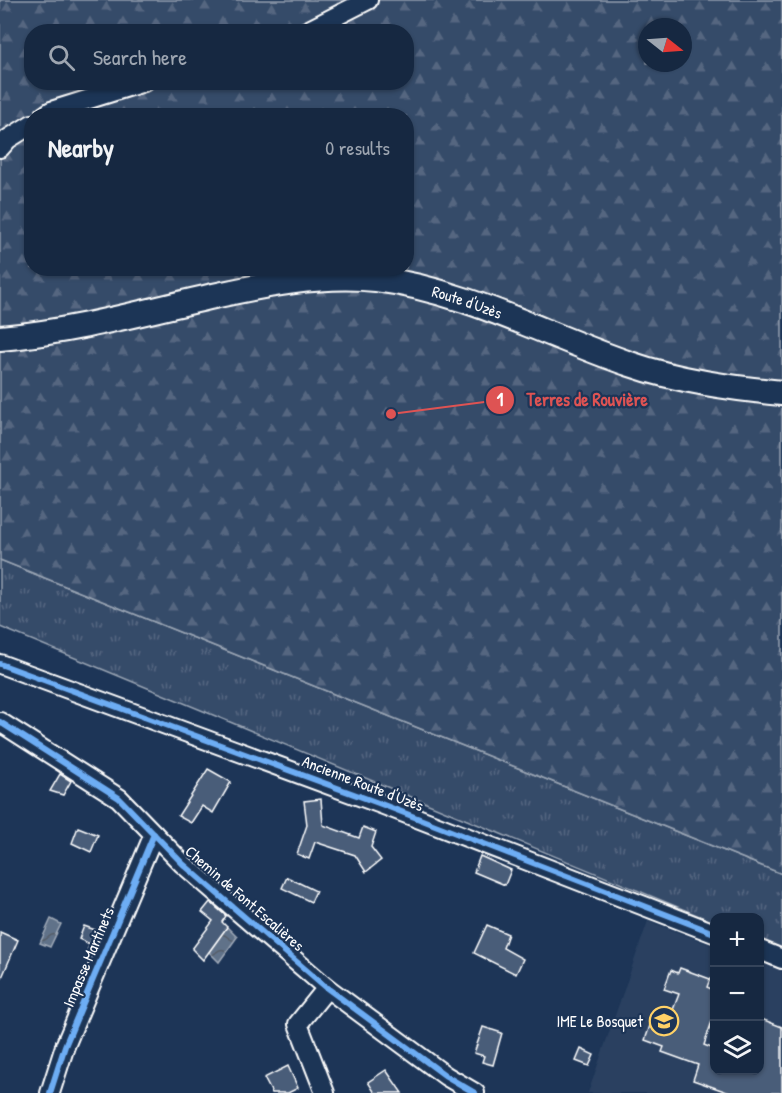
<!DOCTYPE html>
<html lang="en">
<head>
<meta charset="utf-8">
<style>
  :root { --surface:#162841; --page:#23344c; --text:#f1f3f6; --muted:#9ea6b1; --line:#35445a }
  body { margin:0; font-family:"Patrick Hand",sans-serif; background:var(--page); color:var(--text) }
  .controls { position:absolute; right:18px; bottom:18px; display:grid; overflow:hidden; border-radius:12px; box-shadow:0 2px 4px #0004 }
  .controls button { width:54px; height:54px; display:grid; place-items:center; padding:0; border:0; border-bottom:2px solid var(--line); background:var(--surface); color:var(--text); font:30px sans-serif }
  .compass { position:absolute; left:638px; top:18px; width:54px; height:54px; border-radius:50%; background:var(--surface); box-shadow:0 2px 4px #0004; rotate:107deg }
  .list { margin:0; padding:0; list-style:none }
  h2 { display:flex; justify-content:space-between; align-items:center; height:78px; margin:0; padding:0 24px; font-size:26px }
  h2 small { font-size:20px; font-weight:400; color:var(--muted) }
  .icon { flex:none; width:33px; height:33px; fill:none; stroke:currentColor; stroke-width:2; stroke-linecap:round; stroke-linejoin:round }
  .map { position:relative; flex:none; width:782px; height:1093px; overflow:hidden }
  .search { position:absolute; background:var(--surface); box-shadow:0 2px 4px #0004; left:24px; top:24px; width:390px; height:66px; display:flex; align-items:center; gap:15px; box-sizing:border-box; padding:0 21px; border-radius:24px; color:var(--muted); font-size:22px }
  .panel { position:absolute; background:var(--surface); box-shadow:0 2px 4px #0004; left:24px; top:108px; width:390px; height:168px; border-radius:24px }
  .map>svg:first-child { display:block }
  .built { fill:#2a4161 }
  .grass { fill:url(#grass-tufts); stroke:#9aa5b4; stroke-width:1.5 }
  .forest { fill:url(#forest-firs); stroke:#9aa5b4; stroke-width:1.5; fill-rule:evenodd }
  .water { fill:url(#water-waves); stroke:#a0aab8; stroke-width:1.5 }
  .building { fill:#4a5d79; stroke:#fff; stroke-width:1.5 }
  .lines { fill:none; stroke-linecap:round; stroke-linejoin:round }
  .minor-casing { stroke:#fff; stroke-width:22 }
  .major-casing { stroke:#fff; stroke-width:28 }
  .minor { stroke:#1d3557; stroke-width:18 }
  .major { stroke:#1d3557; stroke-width:24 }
  .cycleway-casing { stroke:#1d3557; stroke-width:10 }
  .cycleway { stroke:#6dadf4; stroke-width:6 }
  .labels { text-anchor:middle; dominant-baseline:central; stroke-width:4.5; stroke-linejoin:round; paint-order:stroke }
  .street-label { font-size:16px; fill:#fff; stroke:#1d3557 }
  .poi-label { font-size:16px; fill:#fff; stroke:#1d3557; text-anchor:end }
  .leader { fill:none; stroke:#de5353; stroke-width:2 }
  .callout-dot { fill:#de5353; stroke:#1d3557; stroke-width:2 }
  .mark-label { font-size:18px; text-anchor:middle; font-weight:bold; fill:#fff }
  .callout-label { font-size:18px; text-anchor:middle; font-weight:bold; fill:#de5353; stroke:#1d3557; stroke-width:4.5; stroke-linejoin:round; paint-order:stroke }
</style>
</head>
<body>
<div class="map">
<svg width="782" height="1093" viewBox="0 0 782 1093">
  <defs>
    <pattern id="grass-tufts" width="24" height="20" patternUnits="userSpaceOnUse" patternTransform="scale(1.5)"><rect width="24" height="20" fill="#364b69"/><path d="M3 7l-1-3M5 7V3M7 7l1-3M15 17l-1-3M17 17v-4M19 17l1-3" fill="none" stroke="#546680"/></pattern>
    <pattern id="forest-firs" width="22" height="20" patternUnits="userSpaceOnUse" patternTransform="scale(1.5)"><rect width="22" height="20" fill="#364b69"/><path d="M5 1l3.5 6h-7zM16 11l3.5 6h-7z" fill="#546680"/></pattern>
    <pattern id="water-waves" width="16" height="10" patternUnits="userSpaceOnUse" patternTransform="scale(1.5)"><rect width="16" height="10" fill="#617289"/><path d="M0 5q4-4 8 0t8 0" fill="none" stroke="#555d67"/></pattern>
  </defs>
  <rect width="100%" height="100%" fill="#1d3557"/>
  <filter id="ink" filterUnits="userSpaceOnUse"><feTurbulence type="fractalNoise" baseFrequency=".0167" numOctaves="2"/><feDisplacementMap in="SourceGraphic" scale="12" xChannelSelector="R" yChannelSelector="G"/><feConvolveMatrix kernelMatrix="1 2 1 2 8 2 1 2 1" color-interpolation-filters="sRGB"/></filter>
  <g filter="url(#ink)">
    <!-- built -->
    <path class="built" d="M648 921 714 946V1070H760V963L782 971V1093H588Z"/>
    <!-- grass -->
    <path class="grass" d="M0 560 782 874V949L760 940V918H714V922L0 627Z"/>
    <!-- forest -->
    <path class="forest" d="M0 0H782V874L0 560ZM647 27H683V63H647ZM32 32H406V82H32ZM32 116H406V268H32Z"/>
    <!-- water -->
    <g class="water">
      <path d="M51 919 61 924 50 947 40 943Z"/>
      <path d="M227 927 237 937 219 962 209 952Z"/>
    </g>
    <!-- building -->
    <g class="building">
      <path d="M208 769 231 782 213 813 202 806 191 823 178 816Z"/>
      <path d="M60 774 71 781 63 795 50 791Z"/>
      <path d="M321 799 323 825 359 838 363 827 376 832 371 847 381 860 366 872 355 855 315 842 309 859 297 854 307 825 304 801Z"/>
      <path d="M78 827 98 835 91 852 72 843Z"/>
      <path d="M480 856 511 870 505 885 474 872Z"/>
      <path d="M287 877 316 891 311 902 282 888Z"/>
      <path d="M210 902 226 916 222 922 227 927 203 960 192 949 213 921 202 912Z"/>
      <path d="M487 925 508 934 503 948 523 959 516 974 474 953Z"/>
      <path d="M84 926 101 932 92 953 87 951 90 944 79 939Z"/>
      <path d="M0 932 18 940 0 982Z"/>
      <path d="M680 968 710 979 707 987 714 990V1015L704 1045 714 1049V1071H759V1018L782 1027V1093H730L693 1080 698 1065 662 1052 664 1047 645 1040 653 1017 668 1023 679 994 664 989 671 970 678 973Z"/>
      <path d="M483 1027 502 1033 493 1065 482 1062 484 1056 474 1053Z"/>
      <path d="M581 1049 594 1055 589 1066 576 1061Z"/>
      <path d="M288 1066 298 1088 288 1093H272L264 1078Z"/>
      <path d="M386 1070 402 1093H375L368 1082Z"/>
    </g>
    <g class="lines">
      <!-- minor casing -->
      <g class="minor-casing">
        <g id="minor">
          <path d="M305 32 368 0"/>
          <path d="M44 116 51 111 144 82"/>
          <path d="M0 148 8 139 32 124"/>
          <path d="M0 664 381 804 714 933"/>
          <path d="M0 722 119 798 183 864 327 988 446 1076 475 1093"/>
          <path d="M760 950 782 959"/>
          <path d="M50 1093 65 1046 154 834"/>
          <path d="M325 1093 298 1024 327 988"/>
        </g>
      </g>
      <!-- major casing -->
      <g class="major-casing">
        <g id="major">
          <path id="s1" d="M0 338C71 332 140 313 209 297 263 285 321 273 376 279 465 290 547 336 630 364 679 381 731 388 782 393"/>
        </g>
      </g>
      <!-- minor -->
      <use href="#minor" class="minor"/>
      <!-- major -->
      <use href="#major" class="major"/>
      <!-- cycleway casing -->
      <g class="cycleway-casing">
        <g id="cycleway">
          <path d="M0 664 381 804 714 933"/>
          <path d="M0 722 119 798 183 864 327 988 446 1076 475 1093"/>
          <path d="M50 1093 65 1046 154 834"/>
        </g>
      </g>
      <!-- cycleway -->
      <use href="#cycleway" class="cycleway"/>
    </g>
  </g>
  <!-- icons -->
  <defs>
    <g id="school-ring" transform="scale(1.5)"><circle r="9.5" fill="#1d3557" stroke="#ffd166" stroke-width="1.5"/><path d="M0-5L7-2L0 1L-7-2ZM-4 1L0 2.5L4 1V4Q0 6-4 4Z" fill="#ffd166"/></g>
  </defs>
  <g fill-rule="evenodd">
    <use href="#school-ring" x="664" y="1021"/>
  </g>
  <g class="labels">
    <!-- street labels -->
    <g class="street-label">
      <text stroke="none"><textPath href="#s1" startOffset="476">Route d'Uzès</textPath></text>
      <text transform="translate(363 783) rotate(21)">Ancienne Route d'Uzès</text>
      <text transform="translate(245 898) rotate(41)">Chemin de Font Escalières</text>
      <text transform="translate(88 957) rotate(-67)">Impasse Martinets</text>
    </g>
    <!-- poi labels -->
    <g class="poi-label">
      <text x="643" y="1021">IME Le Bosquet</text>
    </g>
  </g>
  <!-- callouts -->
  <path class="leader" d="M391 414L500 400"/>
  <g class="callout-dot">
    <circle cx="391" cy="414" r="6"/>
    <circle cx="500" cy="400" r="15"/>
  </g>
  <g class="mark-label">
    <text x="500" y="406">1</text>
  </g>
  <g class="callout-label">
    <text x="587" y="406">Terres de Rouvière</text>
  </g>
</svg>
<div class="controls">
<button>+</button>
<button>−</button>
<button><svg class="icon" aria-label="layers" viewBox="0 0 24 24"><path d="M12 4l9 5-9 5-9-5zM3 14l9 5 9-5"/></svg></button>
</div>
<svg class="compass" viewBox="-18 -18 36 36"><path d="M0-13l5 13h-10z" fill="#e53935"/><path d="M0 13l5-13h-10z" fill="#9ea6b1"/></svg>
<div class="search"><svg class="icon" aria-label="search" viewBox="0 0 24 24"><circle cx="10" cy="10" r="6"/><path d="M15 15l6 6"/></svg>Search here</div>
<section class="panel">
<h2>Nearby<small>0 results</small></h2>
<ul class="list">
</ul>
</section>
</div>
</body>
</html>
